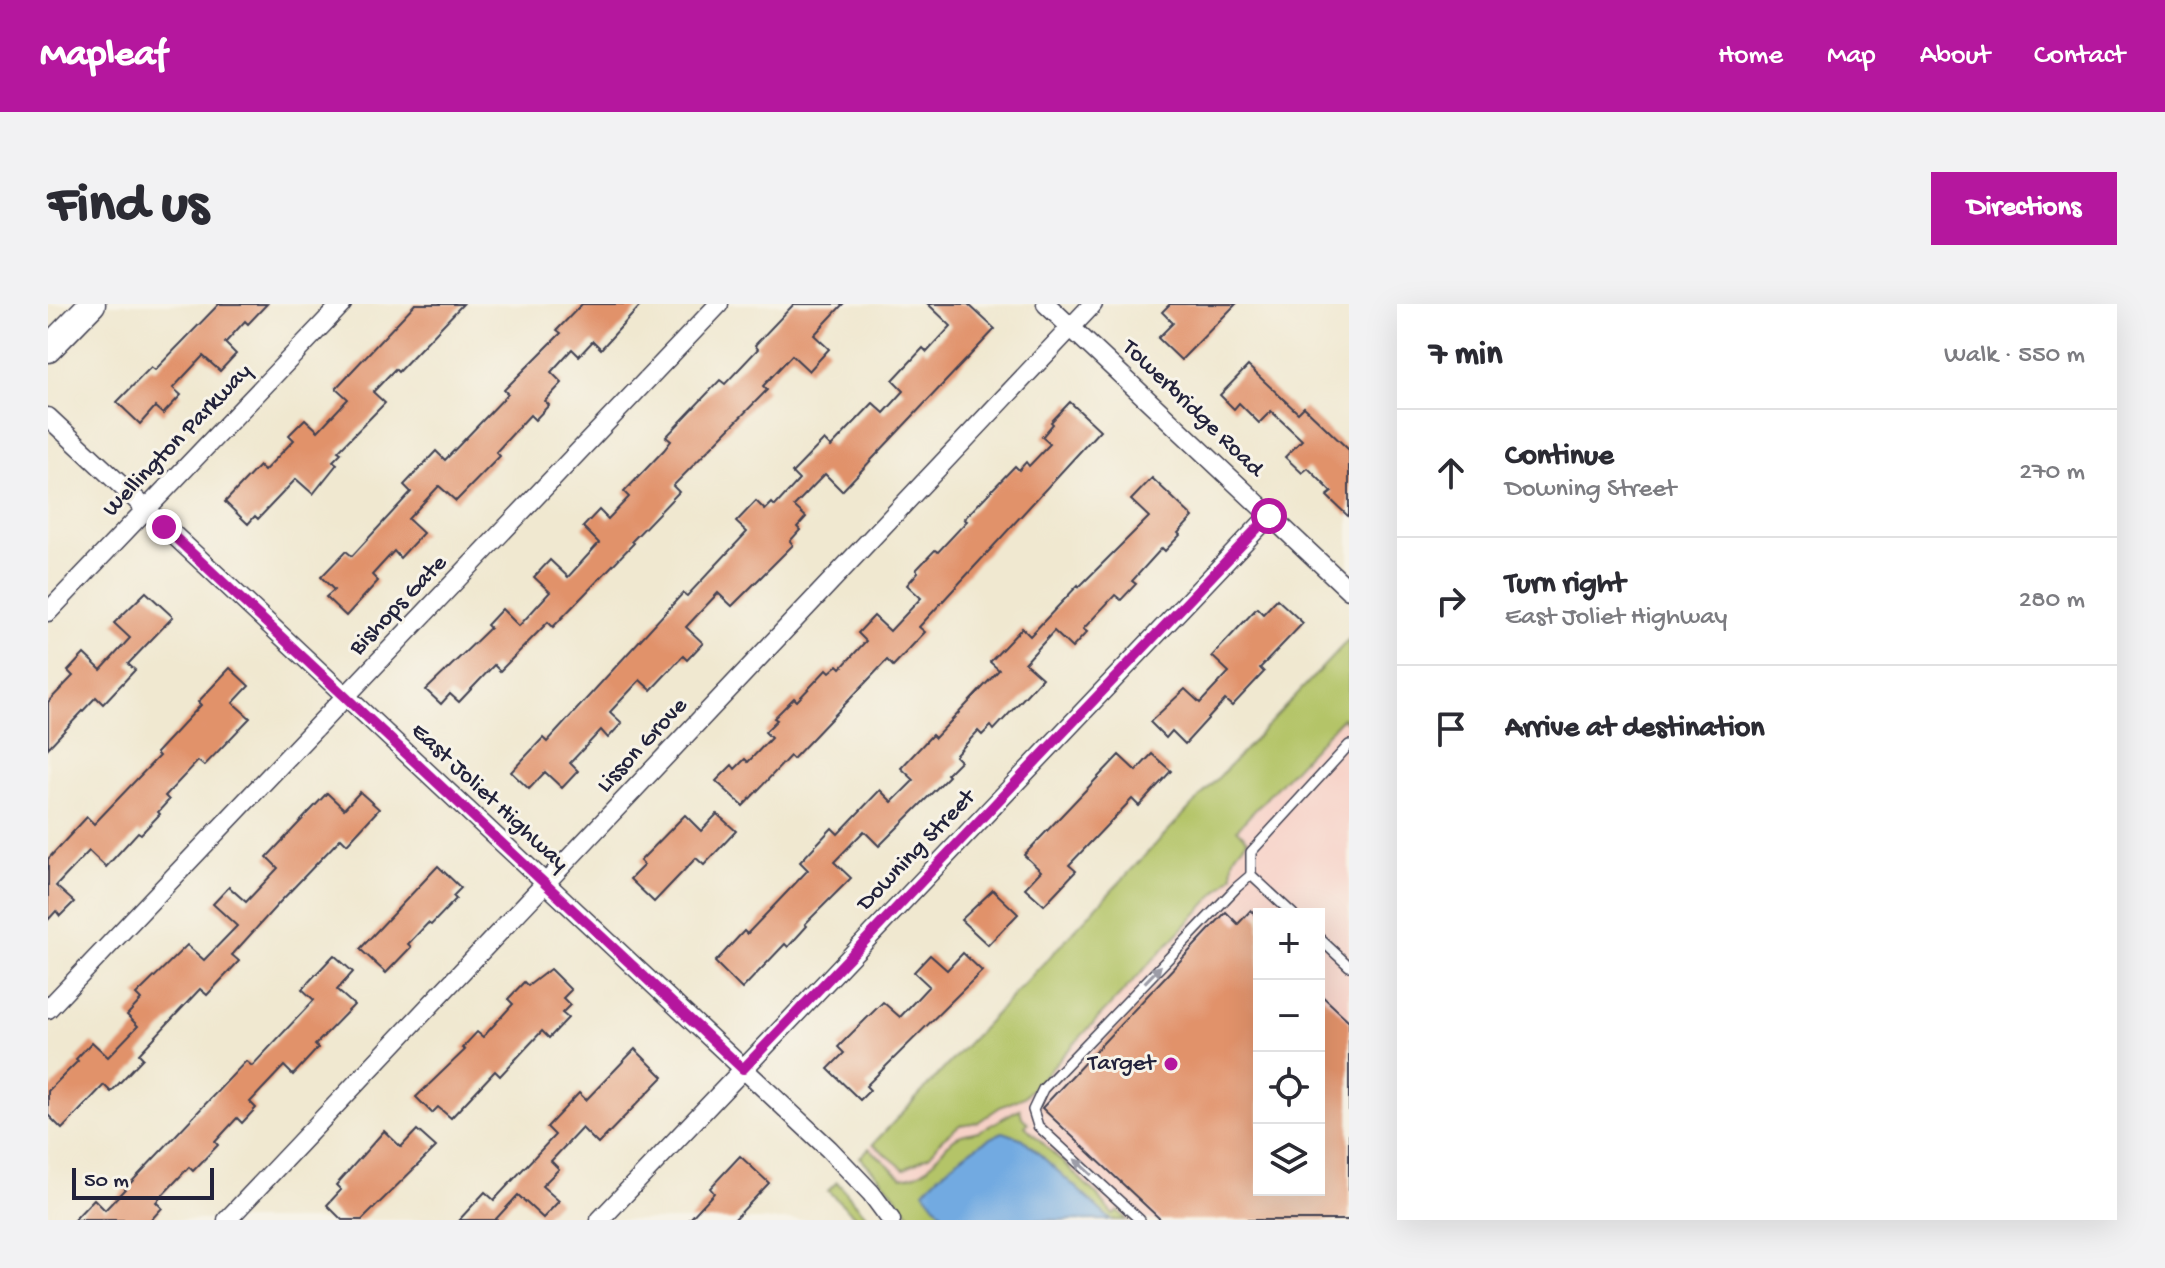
<!DOCTYPE html>
<html lang="en">
<head>
<meta charset="utf-8">
<style>
  :root { --surface:#fff; --page:#f2f2f3; --text:#2b2b33; --muted:#7c7c81; --line:#e1e1e2; --accent:#b5179e }
  body { margin:0; font-family:"Gochi Hand",sans-serif; background:var(--page); color:var(--text) }
  .controls { position:absolute; right:24px; bottom:24px; display:grid; overflow:hidden; border-radius:0px; box-shadow:0 8px 32px #0002 }
  .controls button { width:72px; height:72px; display:grid; place-items:center; padding:0; border:0; border-bottom:2px solid var(--line); background:var(--surface); color:var(--text); font:40px sans-serif }
  .scale { position:absolute; left:24px; bottom:20px; width:142px; box-sizing:border-box; padding-left:8px; border:4px solid #22223b; border-top:0; font-size:22px; line-height:28px; white-space:nowrap; color:#22223b; -webkit-text-stroke:6px #f7f3e8; paint-order:stroke }
  .stop { position:absolute; width:24px; height:24px; margin:-18px; border:6px solid #b5179e; border-radius:50%; background:#fff }
  .stop.end { background:#b5179e; border-color:#fff; box-shadow:0 2px 8px #0008 }
  .list { margin:0; padding:0; list-style:none }
  h2 { display:flex; justify-content:space-between; align-items:center; height:104px; margin:0; padding:0 32px; font-size:34px }
  h2 small { font-size:26px; font-weight:400; color:var(--muted) }
  .list li { display:grid; grid-template-columns:52px 1fr auto; gap:24px; align-items:center; box-sizing:border-box; height:128px; padding:0 32px; border-top:2px solid var(--line) }
  .list b { display:block; font-size:30px; white-space:nowrap }
  .list p { margin:0; font-size:26px; white-space:nowrap; color:var(--muted) }
  .list em { font-size:26px; font-style:normal; color:var(--muted) }
  .icon { flex:none; width:44px; height:44px; fill:none; stroke:currentColor; stroke-width:2; stroke-linecap:round; stroke-linejoin:round }
  .map { position:relative; flex:none; width:1301px; height:916px; overflow:hidden; border-radius:0px }
  header { display:flex; align-items:center; gap:48px; box-sizing:border-box; height:112px; padding:0 40px; background:var(--accent); color:#fff }
  header strong { font-size:38px }
  nav { display:flex; gap:44px; margin-inline-start:auto; font-size:28px }
  .intro { display:flex; align-items:center; justify-content:space-between; box-sizing:border-box; height:192px; padding:0 48px }
  h1 { margin:0; font-size:56px }
  .button { padding:20px 36px; border-radius:0px; background:var(--accent); color:#fff; font-size:28px; font-weight:700 }
  main { display:flex; gap:48px; padding:0 48px }
  aside { flex:1; background:var(--surface); border-radius:0px; box-shadow:0 8px 32px #0002 }
  .map>svg:first-child { display:block }
  .built { fill:#f7d1c7; fill-rule:evenodd }
  .green { fill:#b4c467; stroke:#6b7351; stroke-width:2 }
  .water { fill:#72aae1; stroke:#4a668e; stroke-width:2 }
  .building { fill:#e1926b }
  .lines { fill:none; stroke-linecap:round; stroke-linejoin:round }
  .lane-casing { stroke:#414051; stroke-width:12 }
  .street-casing { stroke:#414051; stroke-width:21 }
  .secondary-casing { stroke:#414051; stroke-width:29 }
  .lane { stroke:#fff; stroke-width:9 }
  .street { stroke:#fff; stroke-width:18 }
  .secondary { stroke:#fff; stroke-width:26 }
  .oneway { fill:#9c9ca7 }
  .route { stroke:#b5179e; stroke-width:10 }
  .poi-dot { fill:#b5179e; stroke:#f7f3e8; stroke-width:3 }
  .labels { text-anchor:middle; dominant-baseline:central; stroke-width:6; stroke-linejoin:round; paint-order:stroke }
  .street-label { font-size:24px; fill:#22223b; stroke:#f7f3e8 }
  .poi-label { font-size:24px; fill:#22223b; stroke:#f7f3e8; text-anchor:end }
</style>
</head>
<body>
<header>
<strong>Mapleaf</strong>
<nav><a>Home</a><a>Map</a><a>About</a><a>Contact</a></nav>
</header>
<div class="intro"><h1>Find us</h1><a class="button">Directions</a></div>
<main>
<div class="map">
<svg width="1301" height="916" viewBox="0 0 1301 916">
  <rect width="100%" height="100%" fill="#f7f3e8"/>
  <filter id="ink" filterUnits="userSpaceOnUse"><feTurbulence type="fractalNoise" baseFrequency=".0125" numOctaves="2"/><feDisplacementMap in="SourceGraphic" scale="16" xChannelSelector="R" yChannelSelector="G"/><feConvolveMatrix kernelMatrix="1 2 1 2 8 2 1 2 1" color-interpolation-filters="sRGB"/></filter>
  <filter id="wash" filterUnits="userSpaceOnUse"><feTurbulence type="fractalNoise" baseFrequency=".006" numOctaves="4" result="noise"/><feDisplacementMap in="SourceGraphic" scale="32" xChannelSelector="R" yChannelSelector="G"/><feGaussianBlur stdDeviation="1.8" result="paint"/><feColorMatrix in="noise" values="0 0 0 0 0 0 0 0 0 0 0 0 0 0 0 0 0 1.4 0 .05"/><feComposite in="paint" operator="in"/></filter>
  <g filter="url(#wash)">
    <rect width="100%" height="100%" fill="#f0e8d0"/>
    <!-- built -->
    <path class="built" d="M1301 335V916H866L838 880 812 853ZM1211 610H1271V886H1211Z"/>
    <!-- green -->
    <g class="green">
      <path d="M1301 335V420L1294 414 1189 525 1200 536C1187 550 1183 552 1185 571L976 793 952 803 930 818 912 821 894 835 882 851 856 865 825 840Z"/>
      <path d="M972 805 974 813 980 819 977 822 1048 890 1065 911 1070 907 1079 916H1063L975 835 955 828C927 840 897 864 877 887L899 916H866L838 880 812 853 821 844 854 873C886 872 889 844 909 833 916 829 926 829 933 826 947 820 958 811 972 805Z"/>
      <path d="M789 878 822 916H811L780 887Z"/>
    </g>
    <!-- water -->
    <path class="water" d="M955 828 975 835 1063 916H899L876 887C896 864 927 840 955 828Z"/>
    <g id="blocks">
      <!-- building -->
      <g class="building">
        <path d="M171 0H219L200 20 197 17 177 39 188 50 172 67 155 52 125 84 133 91 115 110 107 103 92 120 69 98 103 63 107 66Z"/>
        <path d="M367 0H415L350 68 347 65 325 88 337 99 290 147 293 149 285 157 289 160 265 190 248 175 210 215 207 212 200 220 177 198 211 162 216 167 246 136 241 131 257 115 270 127 300 95 288 84Z"/>
        <path d="M534 0H594L553 45 545 37 531 52 524 45 503 68 514 79 497 97 501 101 487 116 482 111 448 148 452 152 408 197 391 182 360 215 375 229 352 254 346 247 324 271 330 277 298 312 278 293 286 286 273 273 298 247 304 252 363 188 356 181 388 147 397 156 460 90 456 86 513 29 509 26Z"/>
        <path d="M746 0H795L766 31 781 45 761 67 744 51 715 82 719 86 625 182 631 188 584 237 586 239 505 323 500 318 452 367 446 361 411 398 402 390 393 400 378 386 442 324 439 321 454 305 471 322 502 288 486 273 502 256 520 273 551 239 535 223 551 206 560 215 581 193 576 188 616 146 623 137 618 133 672 76 677 80 710 45 707 41Z"/>
        <path d="M880 0H920L947 25 794 187 777 170 746 202 758 213 749 223 752 226 742 237 745 241 684 302 670 289 638 323 655 339 639 356 635 352 603 386 592 376 562 408 574 419 560 434 553 426 522 459 530 467 514 484 497 468 481 485 463 468 495 434 499 438 635 289 639 292 699 228 688 218 708 197 717 206 724 199 727 202 751 176 744 169 776 136 783 143 825 99 836 109 856 87 845 76 875 44 879 48 903 22Z"/>
        <path d="M1122 0H1188L1133 56 1110 34 1125 19 1114 8Z"/>
        <path d="M1200 62 1250 109 1256 103 1301 146V213L1279 192 1284 188 1260 164 1254 169 1237 153 1254 136 1223 107 1211 119 1191 99 1186 105 1172 91Z"/>
        <path d="M1022 98 1052 126 871 323 877 328 845 362 839 356 745 455 742 452 695 502 668 477 684 461 687 465 697 455 700 458 723 434 717 428 729 416 726 414 746 394 749 397 779 365 782 368 790 361 793 364 818 337 810 329 826 312 842 327 873 294 859 281 870 268 868 266 887 246 890 248 919 217 916 215 967 162 971 166 978 158 981 162 1002 140 994 133 1005 120 1003 118Z"/>
        <path d="M1104 174 1145 213 1130 229 1132 231 1117 247 1114 244 1084 277 1088 280 1073 296 1067 291 1035 325 1039 328 1024 344 1006 327 977 359 994 374 946 426 943 422 934 431 930 427 907 452 912 457 899 470 901 472 831 542 816 527 786 558 803 574 757 620 759 622 740 643 737 640 694 685 667 658 696 627 699 630 760 566 752 558 784 524 790 530 832 486 844 498 866 476 853 464 884 431 887 434 951 366 942 358 974 324 982 332 1030 281 1031 283 1101 213 1083 196Z"/>
        <path d="M98 288 125 313 80 360 87 366 55 400 48 393 0 444V398L25 372 20 367 36 350 53 366 82 334 66 319Z"/>
        <path d="M1229 295 1255 319 1212 364 1216 368 1184 402 1177 396 1137 440 1124 427 1118 434 1102 418 1137 385 1152 399 1181 368 1164 352 1209 304 1215 310Z"/>
        <path d="M182 364 201 382 185 399 202 414 156 462 150 457 117 492 121 496 110 508 112 510 93 530 90 528 58 563 41 547 8 582 26 598 12 612 8 607 0 616V555L39 513 46 520 111 452 108 449 153 401 150 398Z"/>
        <path d="M1104 450 1123 467 1091 502 1084 495 1021 561 1028 567 996 601 977 584 993 567 976 551 1071 451 1088 467Z"/>
        <path d="M312 488 331 505 299 540 293 534 232 598 184 651 191 657 159 691 152 685 91 750 95 754 63 788 56 781 14 825 0 811V787L30 757 28 755 44 738 60 753 90 722 79 711 93 696 88 691 139 641 156 656 189 622 165 600 181 583 198 598 230 564 219 553 279 489 296 505Z"/>
        <path d="M669 510 688 527 656 561 648 554 606 598 582 575 596 561 592 557 637 511 653 527Z"/>
        <path d="M390 562 413 584 405 592 408 595 383 621 380 619 360 640 363 643 338 669 312 645Z"/>
        <path d="M945 586 970 610 940 641 913 616Z"/>
        <path d="M1203 606 1211 614V886H1271V689L1301 717V916H1113L994 804 1178 608 1190 620Z"/>
        <path d="M915 649 934 667 818 782 822 786 812 796 780 765 796 749 790 743 835 698 852 713 881 682 866 668 882 651 899 666Z"/>
        <path d="M286 651 305 668 289 686 306 701 267 741 270 744 245 771 236 762 202 798 208 804 194 819 189 814 167 838 170 841 145 867 141 863 108 898 114 904 103 916H26L46 895 57 906 198 757 204 762 266 696 254 685Z"/>
        <path d="M502 665 523 686 515 694 522 701 514 709 520 714 501 734 494 727 452 772 447 767 403 814 390 803 384 809 368 793 417 746 414 744 429 728 435 733 465 700 460 695 476 678 480 682Z"/>
        <path d="M587 745 615 773 550 840 534 824 503 857 511 865 494 882 511 897 495 914 470 891 447 916H411L437 888 446 896 507 831 499 823 531 789 538 796Z"/>
        <path d="M369 826 388 843 314 916H294L279 901 293 886 288 881 336 827 353 843Z"/>
        <path d="M692 852 721 879 686 916H641L666 889 662 884Z"/>
      </g>
    </g>
  </g>
  <g filter="url(#ink)">
    <use href="#blocks" fill-opacity="0" stroke="#414051" stroke-width="2"/>
    <g class="lines">
      <!-- lane casing -->
      <g class="lane-casing">
        <g id="lane">
          <path d="M1245 610 1203 571V548L1301 441"/>
          <path d="M1271 634 1301 662"/>
          <path d="M1092 916 990 822 985 806 995 785 1189 583 1203 571"/>
        </g>
      </g>
      <!-- street casing -->
      <g class="street-casing">
        <g id="street">
          <path d="M998 0 1301 286"/>
          <path d="M0 113 781 845 823 889 843 916"/>
          <path d="M0 308 294 0"/>
          <path d="M0 705 671 0"/>
          <path d="M179 916 1045 0"/>
          <path d="M552 916 1221 212"/>
        </g>
      </g>
      <!-- secondary casing -->
      <g class="secondary-casing">
        <path id="secondary" d="M0 45 44 0"/>
      </g>
      <!-- lane -->
      <use href="#lane" class="lane"/>
      <!-- street -->
      <use href="#street" class="street"/>
      <!-- secondary -->
      <use href="#secondary" class="secondary"/>
    </g>
    <!-- one-way arrows -->
    <defs><path id="oneway-solid" d="M-6-.8H1V-3.2L6.5 0L1 3.2V.8H-6Z" transform="scale(2)"/></defs>
    <g class="oneway">
      <use href="#oneway-solid" transform="translate(1105 670) rotate(-46)"/>
      <use href="#oneway-solid" transform="translate(1035 863) rotate(-137)"/>
    </g>
  </g>
  <g class="lines" filter="url(#ink)">
    <!-- route -->
    <path class="route" d="M116 223 695 765 1221 212"/>
  </g>
  <!-- markers -->
  <circle class="poi-dot" cx="1123" cy="760" r="8"/>
  <g class="labels">
    <!-- street labels -->
    <g class="street-label">
      <text transform="translate(1144 105) rotate(44)">Towerbridge Road</text>
      <text transform="translate(130 137) rotate(-46)">Wellington Parkway</text>
      <text transform="translate(351 302) rotate(-46)">Bishops Gate</text>
      <text transform="translate(595 442) rotate(-47)">Lisson Grove</text>
      <text transform="translate(441 494) rotate(43)">East Joliet Highway</text>
      <text transform="translate(869 547) rotate(-46)">Downing Street</text>
    </g>
    <!-- poi labels -->
    <g class="poi-label">
      <text x="1107" y="760">Target</text>
    </g>
  </g>
</svg>
<div class="controls">
<button>+</button>
<button>−</button>
<button><svg class="icon" aria-label="locate" viewBox="0 0 24 24"><circle cx="12" cy="12" r="6"/><path d="M12 2v4M12 18v4M2 12h4M18 12h4"/></svg></button>
<button><svg class="icon" aria-label="layers" viewBox="0 0 24 24"><path d="M12 4l9 5-9 5-9-5zM3 14l9 5 9-5"/></svg></button>
</div>
<div class="scale">50 m</div>
<div class="stop" style="left:1221px;top:212px"></div>
<div class="stop end" style="left:116px;top:223px"></div>
</div>
<aside>
<h2>7 min<small>Walk · 550 m</small></h2>
<ul class="list">
<li><svg class="icon" aria-label="ahead" viewBox="0 0 24 24"><path d="M12 20V5M6 11l6-6 6 6"/></svg><div><b>Continue</b><p>Downing Street</p></div><em>270 m</em></li>
<li><svg class="icon" aria-label="right" viewBox="0 0 24 24"><path d="M7 20v-9h11M14 6l5 5-5 5"/></svg><div><b>Turn right</b><p>East Joliet Highway</p></div><em>280 m</em></li>
<li><svg class="icon" aria-label="arrive" viewBox="0 0 24 24"><path d="M6 21V4h12l-3 4 3 4H6"/></svg><div><b>Arrive at destination</b></div></li>
</ul>
</aside>
</main>
</body>
</html>
